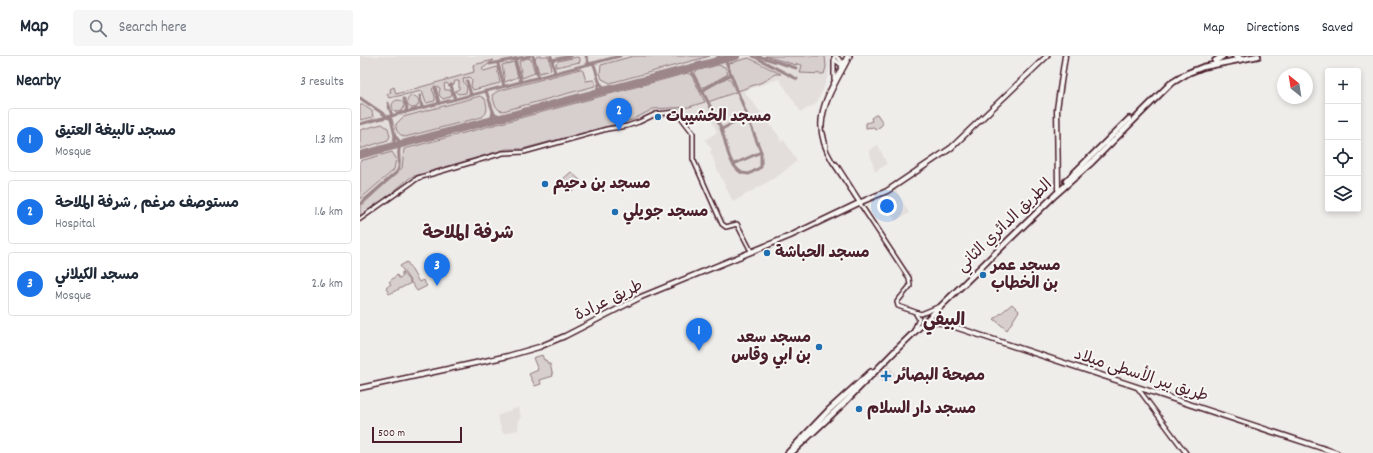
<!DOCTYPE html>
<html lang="en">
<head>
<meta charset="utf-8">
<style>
  :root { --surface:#fff; --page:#f6f6f7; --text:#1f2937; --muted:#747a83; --line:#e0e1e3; --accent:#1a73e8 }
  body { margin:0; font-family:Dekko,"Playpen Sans Arabic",sans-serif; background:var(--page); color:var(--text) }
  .controls { position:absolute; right:12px; top:12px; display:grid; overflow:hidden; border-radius:4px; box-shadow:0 2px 6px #0003 }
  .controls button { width:36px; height:36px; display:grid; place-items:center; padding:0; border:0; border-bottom:1px solid var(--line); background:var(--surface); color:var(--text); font:20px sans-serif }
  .compass { position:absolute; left:917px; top:12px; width:36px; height:36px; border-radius:50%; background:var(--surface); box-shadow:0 2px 6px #0003; rotate:330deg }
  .scale { position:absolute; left:12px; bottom:10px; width:90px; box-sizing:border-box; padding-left:4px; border:2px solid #4a1f2b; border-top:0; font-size:11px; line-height:14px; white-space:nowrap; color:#4a1f2b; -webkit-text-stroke:3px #f6f6f2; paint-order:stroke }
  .you { position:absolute; left:527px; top:150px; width:14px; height:14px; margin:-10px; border:3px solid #fff; border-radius:50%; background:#1a73e8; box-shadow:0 0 0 6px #1a73e833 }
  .badge { display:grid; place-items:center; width:26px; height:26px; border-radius:50%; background:var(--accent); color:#fff; font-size:13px; font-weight:700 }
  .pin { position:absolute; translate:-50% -33px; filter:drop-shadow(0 1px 2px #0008) }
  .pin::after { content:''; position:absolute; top:21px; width:14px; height:12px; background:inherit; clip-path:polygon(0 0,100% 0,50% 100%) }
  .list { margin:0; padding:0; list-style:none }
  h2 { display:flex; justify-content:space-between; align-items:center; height:52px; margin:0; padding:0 16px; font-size:17px }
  h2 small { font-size:13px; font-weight:400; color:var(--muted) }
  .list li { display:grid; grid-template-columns:26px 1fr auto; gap:12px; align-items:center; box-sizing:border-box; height:64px; margin:0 8px 8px; padding:0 8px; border:1px solid var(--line); border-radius:4px }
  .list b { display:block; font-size:15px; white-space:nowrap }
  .list p { margin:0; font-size:13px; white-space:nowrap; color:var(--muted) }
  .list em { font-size:13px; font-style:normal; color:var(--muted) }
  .icon { flex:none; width:22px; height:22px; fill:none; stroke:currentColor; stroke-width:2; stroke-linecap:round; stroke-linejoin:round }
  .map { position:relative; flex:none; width:1013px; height:397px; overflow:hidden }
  header { display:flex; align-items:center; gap:24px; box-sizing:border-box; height:56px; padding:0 20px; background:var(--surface); border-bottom:1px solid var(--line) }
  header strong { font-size:19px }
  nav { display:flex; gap:22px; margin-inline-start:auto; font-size:14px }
  .search { width:280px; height:36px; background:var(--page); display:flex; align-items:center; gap:10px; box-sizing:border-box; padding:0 14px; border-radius:4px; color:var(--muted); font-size:15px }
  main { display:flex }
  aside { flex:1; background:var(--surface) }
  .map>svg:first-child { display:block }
  .built { fill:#e3dedc }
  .green { fill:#d7cfce; stroke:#90777c }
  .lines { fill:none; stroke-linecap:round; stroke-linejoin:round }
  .taxiway { stroke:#9c868a; stroke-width:3 }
  .runway { stroke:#9c868a; stroke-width:8 }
  .secondary-casing { stroke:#4a1f2b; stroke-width:6 }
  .primary-casing { stroke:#4a1f2b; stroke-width:7 }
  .trunk-casing { stroke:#4a1f2b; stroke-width:8 }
  .secondary { stroke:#f6f6f2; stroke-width:3 }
  .primary { stroke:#f6f6f2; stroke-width:4 }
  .trunk { stroke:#f6f6f2; stroke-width:4.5 }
  .poi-dot { fill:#1f6fb2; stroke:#f6f6f2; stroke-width:1.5 }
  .labels { text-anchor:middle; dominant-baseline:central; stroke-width:4; stroke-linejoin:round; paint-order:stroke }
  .poi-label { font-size:16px; font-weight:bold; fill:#4a1f2b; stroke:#f6f6f2; text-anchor:start }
  .street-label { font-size:16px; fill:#4a1f2b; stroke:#f6f6f2 }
  .quarter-label { font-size:18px; font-weight:bold; fill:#4a1f2b; stroke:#f6f6f2 }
</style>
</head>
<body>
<header>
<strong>Map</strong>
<div class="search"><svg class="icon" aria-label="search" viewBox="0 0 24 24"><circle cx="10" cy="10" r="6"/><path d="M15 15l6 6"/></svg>Search here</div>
<nav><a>Map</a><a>Directions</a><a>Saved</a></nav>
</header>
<main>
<aside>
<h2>Nearby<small>3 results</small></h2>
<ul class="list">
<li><span class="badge">1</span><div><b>مسجد تالبيغة العتيق</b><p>Mosque</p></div><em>1.3 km</em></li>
<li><span class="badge">2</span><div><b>مستوصف مرغم , شرفة الملاحة</b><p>Hospital</p></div><em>1.6 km</em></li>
<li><span class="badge">3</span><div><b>مسجد الكيلاني</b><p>Mosque</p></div><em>2.6 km</em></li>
</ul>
</aside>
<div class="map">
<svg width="1013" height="397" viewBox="0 0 1013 397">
  <rect width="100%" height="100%" fill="#efedea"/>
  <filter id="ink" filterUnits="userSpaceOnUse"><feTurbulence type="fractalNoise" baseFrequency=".025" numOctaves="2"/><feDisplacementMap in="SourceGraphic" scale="8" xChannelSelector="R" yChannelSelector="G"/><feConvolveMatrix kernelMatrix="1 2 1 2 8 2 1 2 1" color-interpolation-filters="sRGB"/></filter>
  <g filter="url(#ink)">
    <!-- built -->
    <g class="built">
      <path d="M0 0H471L469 17 463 34 456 48 441 56 419 23 384 35 419 80 421 86 424 84 437 105 418 120 373 146 358 115 350 95 352 94 345 84 357 76 351 64 347 57 330 67 324 62 319 54 293 56 275 65 162 95H146L51 123 30 142 0 162Z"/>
      <path d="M518 89 527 108 515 116 509 94Z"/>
      <path d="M535 132 549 157 536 165 520 142Z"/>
      <path d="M529 309 536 318 524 329 516 321Z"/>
      <path d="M158 351 161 360 159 364 158 374 143 378 137 360Z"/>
    </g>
    <!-- green -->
    <g class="green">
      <path d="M177 0H189L191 14 179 17 175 3Z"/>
      <path d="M273 0H350L250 27 242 23 240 17 241 9Z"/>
      <path d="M405 0H465L466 11 464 18 440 17 442 9 437 8 436 9Z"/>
      <path d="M217 1 220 2V6L196 11V7L198 5Z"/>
      <path d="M167 2 171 3 175 17 162 22 159 5Z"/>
      <path d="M389 2 421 18H415L405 25 378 35 368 9 369 7Z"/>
      <path d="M134 4 122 13 124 15 137 11 140 27 113 34 111 30 112 24 109 21 103 23 104 27 107 31 106 37 98 38 95 35 99 33V25H95L94 28 89 30 87 27 84 28 85 34H90L92 38 90 41 83 43 79 39 80 32 76 30 72 33 75 40V45L66 47 62 35 29 42 27 38 31 36 30 33 34 31 36 38 114 16 113 9Z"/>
      <path d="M154 6 158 21 145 26 142 9Z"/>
      <path d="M358 9 365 11 368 18 345 31H341L334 19 336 15Z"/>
      <path d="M220 13 223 15 226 25 233 24 235 25V30L143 55 139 54 135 49 132 39 138 35Z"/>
      <path d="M328 17 332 20 345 46 329 51 293 53 272 64 162 93H146L51 121 23 144 0 160V151L42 112 44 93Z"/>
      <path d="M367 21 370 23 376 36 348 46 344 38 345 34Z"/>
      <path d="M120 40 125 43C127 50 129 56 122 61L45 81C39 79 35 74 36 68L43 61Z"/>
      <circle cx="53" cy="46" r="6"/>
      <circle cx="38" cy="50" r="6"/>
      <path d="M0 49H3L12 55 13 61 0 64Z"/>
      <path d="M517 58 523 67 521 70 515 74 514 71 506 72V67L512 65 511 62Z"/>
      <path d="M22 68 28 72 30 80 28 84 0 93V74Z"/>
      <path d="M32 96 36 102 34 114 0 143V105Z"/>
      <path d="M211 116 223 127 212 135 203 123Z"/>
      <path d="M47 206 59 226 63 224 67 230 57 235 40 210Z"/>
      <path d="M42 216 51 227 29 238 26 232 31 228 29 226 37 219 39 222 42 221Z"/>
      <path d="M652 248 659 255 647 274 634 263Z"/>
      <path d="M182 299 184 304H186L188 308H190L193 320 180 324 181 328 175 330 169 318 178 314 173 302Z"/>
    </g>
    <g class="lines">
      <!-- taxiway -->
      <g class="taxiway">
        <path d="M173 0 178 22"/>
        <path d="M191 0 195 17"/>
        <path d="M226 0 229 8"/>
        <path d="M393 0 437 23"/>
        <path d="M398 0 436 12"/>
        <path d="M155 3 161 26"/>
        <path d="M192 4 211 0"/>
        <path d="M353 6 359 0"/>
        <path d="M233 7C239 17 235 31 250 33"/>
        <path d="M130 8 170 0"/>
        <path d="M138 8 144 30"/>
        <path d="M330 12C340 32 351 50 360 70 367 85 366 107 382 117L389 118 401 111V96L365 3"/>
        <path d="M107 25 111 39"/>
        <path d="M91 29 95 43"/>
        <path d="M75 31 79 47"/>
        <path d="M126 35 134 58 144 61"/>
        <path d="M341 35 370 19"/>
        <path d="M233 38 237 34 239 28"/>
        <path d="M60 40 62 52"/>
        <path d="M0 42 28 61"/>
        <path d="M44 43 47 52 45 57"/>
        <path d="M28 47 32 60"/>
        <path d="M27 61 31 63 35 80"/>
        <path d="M128 65 132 61 133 55"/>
        <path d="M0 68 260 0"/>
        <path d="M362 73 386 60"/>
        <path d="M30 91 34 86 35 80 40 86 47 87"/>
        <path d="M374 108 401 96"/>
        <path d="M0 148 37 116C43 107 35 96 41 88"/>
      </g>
      <!-- runway -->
      <path class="runway" d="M0 99 376 0"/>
      <!-- secondary casing -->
      <g class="secondary-casing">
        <g id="secondary">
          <path d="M476 0 484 8"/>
          <path d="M487 0C469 38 447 64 472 105L549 222 550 230 537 246 538 250 561 258 578 251"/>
          <path d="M474 1V23"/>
          <path d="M475 4 484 11"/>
          <path d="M462 70C463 44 479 22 490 0"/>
          <path d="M463 77 466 91"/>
          <path d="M476 108 501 147"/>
          <path d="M0 163 58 122 143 97 164 96 247 73 267 70 279 66 296 58 317 56 333 77V103L362 168 366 171 377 168 391 195"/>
          <path d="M554 274 559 263 556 258"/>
          <path d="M777 331 826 397"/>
        </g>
      </g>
      <!-- primary casing -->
      <g class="primary-casing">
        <g id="primary">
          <path d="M698 133 697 53 705 0"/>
          <path d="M564 269 571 266 583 267 977 397"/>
          <path d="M0 332 148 300 179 291 205 280 281 241 430 180 501 146 527 135 591 92 687 0"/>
        </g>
      </g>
      <!-- trunk casing -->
      <g class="trunk-casing">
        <g id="trunk">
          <path d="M875 0 879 1"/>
          <path d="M855 5 863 0"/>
          <path d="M706 125 769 63"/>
          <path d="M428 397 469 354 511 316"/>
          <path d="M431 397 484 347 537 293 695 139 732 106 810 28 828 17 843 11 898 0"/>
        </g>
      </g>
      <!-- secondary -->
      <use href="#secondary" class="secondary"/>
      <!-- primary -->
      <use href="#primary" class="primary"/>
      <!-- trunk -->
      <use href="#trunk" class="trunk"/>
    </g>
  </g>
  <!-- markers -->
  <g class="poi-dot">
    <circle cx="298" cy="61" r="4"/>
    <circle cx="185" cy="128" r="4"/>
    <circle cx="255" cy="156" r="4"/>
    <circle cx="407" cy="197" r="4"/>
    <circle cx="623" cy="219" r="4"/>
    <circle cx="459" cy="291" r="4"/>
    <path d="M524 314h4v4h4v4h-4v4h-4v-4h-4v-4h4z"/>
    <circle cx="499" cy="353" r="4"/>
  </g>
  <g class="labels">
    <!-- poi labels -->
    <g class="poi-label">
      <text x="306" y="61">مسجد الخشيبات</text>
      <text x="193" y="128">مسجد بن دحيم</text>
      <text x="263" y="156">مسجد جويلي</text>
      <text x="415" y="197">مسجد الحباشة</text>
      <text x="631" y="210">مسجد عمر<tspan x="631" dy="18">بن الخطاب</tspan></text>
      <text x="451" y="282" text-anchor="end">مسجد سعد<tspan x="451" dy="18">بن ابي وقاس</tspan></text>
      <text x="535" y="320">مصحة البصائر</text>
      <text x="507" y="353">مسجد دار السلام</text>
    </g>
    <!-- street labels -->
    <g class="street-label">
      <text transform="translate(645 170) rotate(-44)">الطريق الدائري الثاني</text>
      <text transform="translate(249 245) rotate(-26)">طريق عرادة</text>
      <text transform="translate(781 320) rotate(18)">طريق بير الأسطى ميلاد</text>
    </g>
    <!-- quarter labels -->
    <g class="quarter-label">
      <text x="108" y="178">شرفة الملاحة</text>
      <text x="584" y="265">البيفي</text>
    </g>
  </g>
</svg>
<div class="controls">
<button>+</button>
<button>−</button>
<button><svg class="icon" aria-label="locate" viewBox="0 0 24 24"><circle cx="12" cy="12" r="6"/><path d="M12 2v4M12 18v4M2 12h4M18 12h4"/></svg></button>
<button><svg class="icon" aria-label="layers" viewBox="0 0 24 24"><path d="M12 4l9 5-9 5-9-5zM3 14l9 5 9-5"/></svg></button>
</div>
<svg class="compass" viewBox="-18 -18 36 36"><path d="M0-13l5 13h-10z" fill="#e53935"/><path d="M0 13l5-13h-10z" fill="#747a83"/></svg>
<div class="scale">500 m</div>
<div class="you"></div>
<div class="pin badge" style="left:339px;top:295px">1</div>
<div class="pin badge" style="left:259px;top:75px">2</div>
<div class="pin badge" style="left:77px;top:230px">3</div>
</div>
</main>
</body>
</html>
